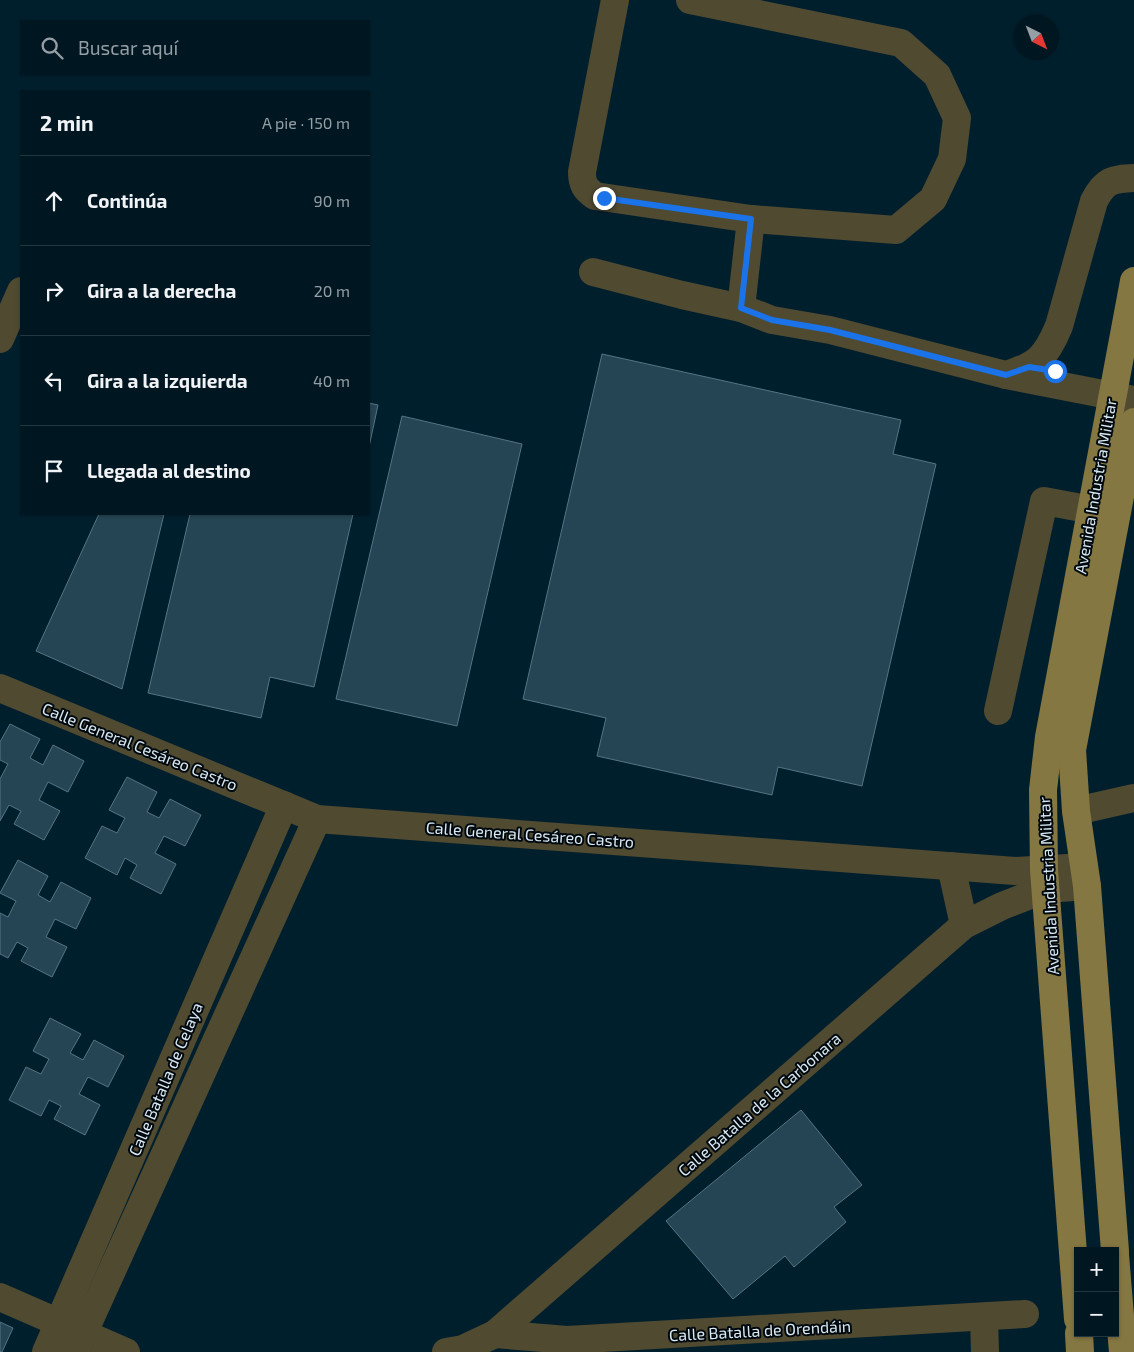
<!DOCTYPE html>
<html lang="es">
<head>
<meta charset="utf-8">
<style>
  :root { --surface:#001722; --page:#0e242f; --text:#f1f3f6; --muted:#959fa5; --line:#223640 }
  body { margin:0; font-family:"Exo 2",sans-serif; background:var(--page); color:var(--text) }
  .controls { position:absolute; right:15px; bottom:15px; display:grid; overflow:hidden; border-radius:0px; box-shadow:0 1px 4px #0004 }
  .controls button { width:45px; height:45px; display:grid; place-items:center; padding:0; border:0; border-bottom:1px solid var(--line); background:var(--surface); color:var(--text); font:25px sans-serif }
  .compass { position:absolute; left:1014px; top:15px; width:45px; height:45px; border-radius:50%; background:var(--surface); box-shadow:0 1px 4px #0004; rotate:138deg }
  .stop { position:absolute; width:15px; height:15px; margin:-11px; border:4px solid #1a73e8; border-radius:50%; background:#fff }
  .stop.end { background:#1a73e8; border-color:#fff; box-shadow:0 1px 5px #0008 }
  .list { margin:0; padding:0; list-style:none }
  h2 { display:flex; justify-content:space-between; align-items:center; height:65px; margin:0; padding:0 20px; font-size:21px }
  h2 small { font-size:16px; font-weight:400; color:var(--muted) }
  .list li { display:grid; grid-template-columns:32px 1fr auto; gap:15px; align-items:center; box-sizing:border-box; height:90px; padding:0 20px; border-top:1px solid var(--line) }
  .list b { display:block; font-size:19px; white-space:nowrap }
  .list em { font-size:16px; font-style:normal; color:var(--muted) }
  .icon { flex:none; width:28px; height:28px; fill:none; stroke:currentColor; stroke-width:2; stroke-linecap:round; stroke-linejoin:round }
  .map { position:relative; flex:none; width:1134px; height:1352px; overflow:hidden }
  .search { position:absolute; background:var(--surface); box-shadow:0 1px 4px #0004; left:20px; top:20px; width:350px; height:55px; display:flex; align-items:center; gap:12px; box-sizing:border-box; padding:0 18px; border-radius:0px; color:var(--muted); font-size:19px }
  .panel { position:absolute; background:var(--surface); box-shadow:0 1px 4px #0004; left:20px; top:90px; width:350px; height:425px; border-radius:0px }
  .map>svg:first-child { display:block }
  .building { fill:#254554; stroke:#547586 }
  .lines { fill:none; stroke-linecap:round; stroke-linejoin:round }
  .minor { stroke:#504a31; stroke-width:28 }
  .major { stroke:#857742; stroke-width:28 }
  .route { stroke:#1a73e8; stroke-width:6 }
  .labels { text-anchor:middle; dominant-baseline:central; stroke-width:4; stroke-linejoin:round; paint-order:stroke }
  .street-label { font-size:16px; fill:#d7e9f2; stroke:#01080e }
</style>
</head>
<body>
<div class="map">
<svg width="1134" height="1352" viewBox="0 0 1134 1352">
  <rect width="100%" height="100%" fill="#001f2d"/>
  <!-- building -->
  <g class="building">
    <path d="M602 354 901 420 893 454 936 464 862 786 778 767 772 795 597 756 606 718 523 699Z"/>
    <path d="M369 403 378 405 369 447Z"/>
    <path d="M402 416 522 444 457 726 336 699Z"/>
    <path d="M99 514H164L122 689 36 651Z"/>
    <path d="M190 514H353L314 687 270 677 261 718 148 693Z"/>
    <path d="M10 724 40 739 30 758 43 765 53 745 84 761 68 792 48 782 39 800 60 811 44 840 14 824 21 811 9 805 0 821V779L8 764 0 760V742Z"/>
    <path d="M127 777 157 792 147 812 159 818 170 799 201 815 185 846 164 836 155 853 176 864 161 894 130 878 137 865 125 858 117 875 85 858 102 826 117 833 125 818 109 810Z"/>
    <path d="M18 860 48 876 38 895 50 902 61 882 91 898 76 929 55 919 46 937 67 947 52 977 21 961 28 948 17 942 8 958 0 954V913L8 917 16 901 0 893Z"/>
    <path d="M50 1018 81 1034 70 1053 83 1060 94 1040 124 1056 108 1087 88 1077 79 1094 100 1105 85 1135 54 1119 61 1106 49 1100 41 1116 9 1100 26 1067 41 1074 49 1059 33 1051Z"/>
    <path d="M801 1110 862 1185 834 1207 846 1222 794 1267 785 1256 733 1299 666 1221Z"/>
    <path d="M0 1322 13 1328 2 1352H0Z"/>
  </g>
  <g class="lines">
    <!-- minor -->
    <g class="minor">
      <path d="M615 0 582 172C582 184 585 189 595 196L751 219 896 230 933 199 952 159 957 118 937 75 901 43 690 0"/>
      <path d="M593 272 682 295 741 308 772 320 830 330 1006 375 1134 400"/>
      <path d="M741 308 751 219"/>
      <path d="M0 339 21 291"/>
      <path d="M1006 375C1038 365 1046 357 1059 326L1094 201C1105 180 1112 179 1134 178"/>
      <path d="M0 688 317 819 1015 871 1084 867"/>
      <path d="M998 711 1044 501 1114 514"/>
      <path d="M1076 811 1134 798"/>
      <path d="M951 866 964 925"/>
      <path d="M0 1297 126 1352"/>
      <path d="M984 1318 985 1352"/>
      <path d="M495 1334 567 1340 1025 1314"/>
      <path d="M46 1352 284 805"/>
      <path d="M75 1352 317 819"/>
      <path d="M446 1352 463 1349 495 1334 964 925 1002 906 1046 889 1087 886"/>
    </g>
    <!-- major -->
    <g class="major">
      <path d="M1115 1251 1087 886 1076 811 1072 750 1134 422"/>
      <path d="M1115 1255 1123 1352"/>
      <path d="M1078 1319 1044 870 1043 790 1049 737 1134 281"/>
      <path d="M1079 1333 1080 1352"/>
    </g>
  </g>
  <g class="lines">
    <!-- route -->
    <path class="route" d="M604 198 751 219 741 308 772 320 830 330 1006 375 1029 367 1055 371"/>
  </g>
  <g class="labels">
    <!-- street labels -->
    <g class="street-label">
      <text transform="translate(1095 486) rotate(-80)">Avenida Industria Militar</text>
      <text transform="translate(140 746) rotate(22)">Calle General Cesáreo Castro</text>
      <text transform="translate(530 834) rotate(4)">Calle General Cesáreo Castro</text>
      <text transform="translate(1048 886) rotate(-93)">Avenida Industria Militar</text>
      <text transform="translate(165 1079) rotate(-67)">Calle Batalla de Celaya</text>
      <text transform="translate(759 1104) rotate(-41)">Calle Batalla de la Carbonara</text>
      <text transform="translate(760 1330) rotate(-3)">Calle Batalla de Orendáin</text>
    </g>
  </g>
</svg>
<div class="controls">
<button>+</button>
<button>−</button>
</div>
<svg class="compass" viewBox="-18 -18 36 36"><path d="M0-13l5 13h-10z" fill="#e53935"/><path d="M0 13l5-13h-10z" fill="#959fa5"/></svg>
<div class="stop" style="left:1055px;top:371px"></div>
<div class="stop end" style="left:604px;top:198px"></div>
<div class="search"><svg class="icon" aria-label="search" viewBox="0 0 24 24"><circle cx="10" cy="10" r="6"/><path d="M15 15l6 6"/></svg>Buscar aquí</div>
<section class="panel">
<h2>2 min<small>A pie · 150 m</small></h2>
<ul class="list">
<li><svg class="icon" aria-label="ahead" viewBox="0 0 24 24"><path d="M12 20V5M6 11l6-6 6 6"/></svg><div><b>Continúa</b></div><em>90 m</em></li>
<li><svg class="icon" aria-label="right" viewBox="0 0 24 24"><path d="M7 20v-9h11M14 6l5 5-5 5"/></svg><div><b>Gira a la derecha</b></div><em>20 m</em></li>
<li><svg class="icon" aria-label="left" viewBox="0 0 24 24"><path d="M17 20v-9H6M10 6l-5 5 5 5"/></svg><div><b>Gira a la izquierda</b></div><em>40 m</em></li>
<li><svg class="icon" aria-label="arrive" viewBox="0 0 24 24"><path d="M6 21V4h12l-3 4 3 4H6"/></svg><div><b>Llegada al destino</b></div></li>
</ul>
</section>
</div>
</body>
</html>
